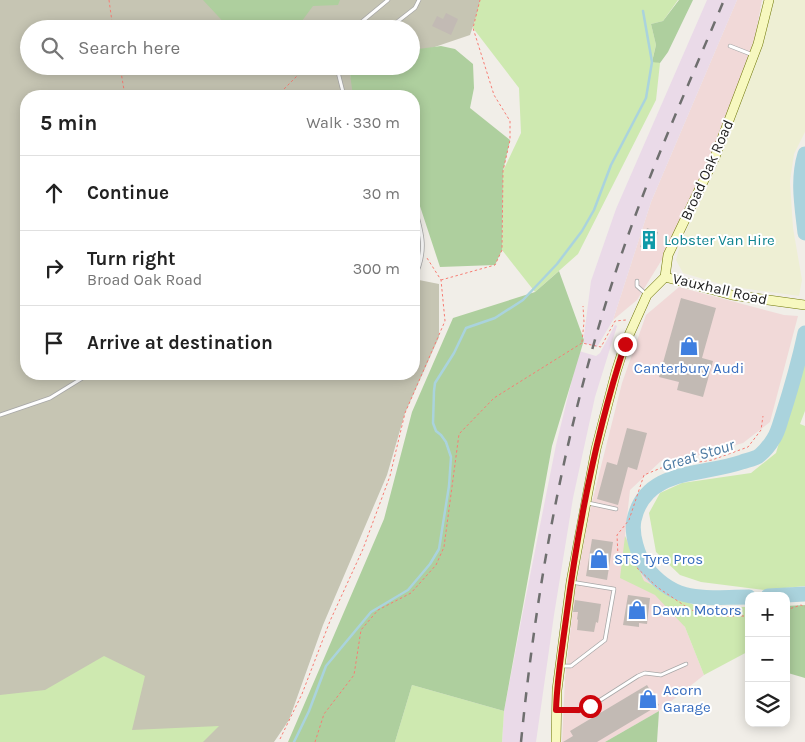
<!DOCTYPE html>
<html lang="en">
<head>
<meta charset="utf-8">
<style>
  :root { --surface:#fff; --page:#f2f2f2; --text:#222; --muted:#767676; --line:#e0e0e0 }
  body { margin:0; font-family:Karla,sans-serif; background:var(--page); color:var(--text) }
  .controls { position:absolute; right:15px; bottom:15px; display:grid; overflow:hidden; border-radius:10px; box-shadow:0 2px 12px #0003 }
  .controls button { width:45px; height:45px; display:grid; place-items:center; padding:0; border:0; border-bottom:1px solid var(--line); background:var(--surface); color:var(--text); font:25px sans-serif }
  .stop { position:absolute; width:15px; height:15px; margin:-11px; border:4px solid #cd050c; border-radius:50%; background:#fff }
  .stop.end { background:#cd050c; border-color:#fff; box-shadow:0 1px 5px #0008 }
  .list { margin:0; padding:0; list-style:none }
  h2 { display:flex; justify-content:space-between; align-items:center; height:65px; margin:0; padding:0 20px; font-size:21px }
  h2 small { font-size:16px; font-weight:400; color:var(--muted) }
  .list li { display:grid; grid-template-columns:32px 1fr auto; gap:15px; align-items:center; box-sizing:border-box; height:75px; padding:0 20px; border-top:1px solid var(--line) }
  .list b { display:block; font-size:19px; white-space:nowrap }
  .list p { margin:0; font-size:16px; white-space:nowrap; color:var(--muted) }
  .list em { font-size:16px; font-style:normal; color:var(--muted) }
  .icon { flex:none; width:28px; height:28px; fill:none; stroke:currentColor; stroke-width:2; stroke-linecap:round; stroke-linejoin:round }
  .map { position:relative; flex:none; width:805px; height:742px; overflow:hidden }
  .search { position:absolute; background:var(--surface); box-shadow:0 2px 12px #0003; left:20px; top:20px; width:400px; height:55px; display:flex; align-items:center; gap:12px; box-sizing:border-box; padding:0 18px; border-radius:28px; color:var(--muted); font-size:19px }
  .panel { position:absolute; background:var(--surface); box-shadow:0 2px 12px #0003; left:20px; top:90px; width:400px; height:290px; border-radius:20px }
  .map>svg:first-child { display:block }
  .commercial { fill:#f1d9d8 }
  .industrial { fill:#eadae8 }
  .construction { fill:#c6c5b3 }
  .farmland { fill:#eeefd4 }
  .grass { fill:#cee9b0 }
  .forest { fill:#aecf9e }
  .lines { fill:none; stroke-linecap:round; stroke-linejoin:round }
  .stream { stroke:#aad3dd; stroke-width:2.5 }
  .river { stroke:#aad3dd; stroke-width:15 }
  .building { fill:#c2bab4 }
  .lane-casing { stroke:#a8a8a8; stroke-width:4.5 }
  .secondary-casing { stroke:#707808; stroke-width:10 }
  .path { stroke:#f77d74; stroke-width:1; stroke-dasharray:2.5 2.5; stroke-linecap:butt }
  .lane { stroke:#fff; stroke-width:3 }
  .secondary { stroke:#f7f8bf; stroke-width:9 }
  .rail { stroke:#6f6f6f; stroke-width:2.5; stroke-dasharray:10 10; stroke-linecap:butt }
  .route { stroke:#cd050c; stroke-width:6 }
  .labels { text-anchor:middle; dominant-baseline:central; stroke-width:4; stroke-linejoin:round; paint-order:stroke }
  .street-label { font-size:15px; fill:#212121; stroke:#fff }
  .culture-label { font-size:15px; fill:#0d838f; stroke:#fff; text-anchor:start }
  .shop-label { font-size:15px; fill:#366cbe; stroke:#fff; text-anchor:start }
  .water-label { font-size:16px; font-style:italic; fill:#4977a0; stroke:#fff }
</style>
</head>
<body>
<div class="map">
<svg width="805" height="742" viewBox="0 0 805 742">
  <rect width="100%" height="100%" fill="#f1eee8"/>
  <!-- commercial -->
  <g class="commercial">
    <path d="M737 0H762L755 38 712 156 666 253 637 300 613 320 651 202Z"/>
    <path d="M679 287 784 315 798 316 770 422 743 443 696 456 661 461 630 490 625 536 685 627 704 675 659 711 605 742H562L565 679 575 591 589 514 622 383 646 315Z"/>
  </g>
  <!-- industrial -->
  <g class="industrial">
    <path d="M707 0H737L651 202 613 320 597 347 583 343 591 281 616 209Z"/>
    <path d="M615 325 617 326 595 397 573 498 554 615 536 742H502L504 711 524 606 556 445 579 351 596 356 600 353Z"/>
  </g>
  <!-- construction -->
  <path class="construction" d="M0 0H482L470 35 411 55V29H29V66H375L350 74 355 96H26V374H414V279L439 284V337L405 413 387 475 323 625 289 720 274 742H0Z"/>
  <!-- farmland -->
  <path class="farmland" d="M771 0H805V132L794 154 790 181 793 228 802 280 799 296 727 286 683 273 676 260 681 242 717 166 748 84 765 36Z"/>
  <!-- grass -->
  <g class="grass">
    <path d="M480 0H678L663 21 651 24 656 45 652 61 660 63 656 100 578 254 535 292 502 250 503 171 521 133 519 88 473 28Z"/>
    <path d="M805 354V411L800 424 805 426V586L765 590 701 582 680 575 656 552 649 513 660 493 682 483 751 473 776 453Z"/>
    <path d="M625 536 644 581 698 607H749V651L704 675 685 627 655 595 620 578Z"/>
    <path d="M104 656 145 676 132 730 219 726 203 742H0V695L45 690Z"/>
    <path d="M412 685 504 711 502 742H395Z"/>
  </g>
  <!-- forest -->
  <g class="forest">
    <path d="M203 0H340L338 5 313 6 296 29H230Z"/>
    <path d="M679 0H693L668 52 660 63 652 62 656 45 651 24 663 21Z"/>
    <path d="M441 46 455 49 473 64 474 88 470 108 510 140 503 171 502 250 495 265 440 267 414 188V96H353L350 74 378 66H411V50Z"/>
    <path d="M559 271 584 340 552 446 504 711 412 685 395 742H288L384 519 412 412 453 318 535 292Z"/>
    <path d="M805 605V678L788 673 786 669V606Z"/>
    <path d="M659 711 657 742H605Z"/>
  </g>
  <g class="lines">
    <!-- stream -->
    <path class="stream" d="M294 742 309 711 326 666 371 612 408 590 430 564 439 549 449 486 451 457 446 442 441 435 436 431 433 423 434 391 435 383 454 353 466 328 495 318 523 300 557 264 582 231 594 210 611 165 646 98 652 62 643 11"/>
    <!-- river -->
    <g class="river">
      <path d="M805 154C797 180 802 206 805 233"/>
      <path d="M768 596 805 594"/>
      <path d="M749 597C705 597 676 605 646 567 638 556 631 534 634 520 645 468 702 476 742 462 747 460 755 459 760 455 765 451 771 443 774 438 778 432 780 423 782 417 791 389 799 361 805 333"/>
    </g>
  </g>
  <!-- building -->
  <g class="building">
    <path d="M446 13 458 19 451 35 432 26 437 16 443 19Z"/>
    <path d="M647 228 658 232 652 251 640 247Z"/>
    <path d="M681 298 716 308 702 358 713 361 703 397 677 390 679 382 659 377Z"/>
    <path d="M627 428 647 433 637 470 628 467 618 505 597 499 607 462 617 465Z"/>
    <path d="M592 539 613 542 607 580 586 576Z"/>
    <path d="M628 595 650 598 647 624 639 623V627L623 625Z"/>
    <path d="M575 600 601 604 598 623 596 622 594 632 577 630 578 620 577 619 578 612H573Z"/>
    <path d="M647 685 659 705 597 742H563L573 736 570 731Z"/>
  </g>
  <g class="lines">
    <!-- lane casing -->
    <g class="lane-casing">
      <g id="lane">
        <path d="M353 29 388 0"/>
        <path d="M388 29 415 8 419 0"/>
        <path d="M730 46 753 55"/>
        <path d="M332 66 337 68 340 66"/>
        <path d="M337 68 344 96"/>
        <path d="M414 205C422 232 428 251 414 278"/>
        <path d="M637 281V286L646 294"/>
        <path d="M0 415 50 398 89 374"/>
        <path d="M588 503 616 509"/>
        <path d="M562 666H571L605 640 614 589 571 582"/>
        <path d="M559 710 579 711 591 706 638 676 645 673 661 675 686 664"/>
      </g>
    </g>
    <!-- secondary casing -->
    <g class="secondary-casing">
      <g id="secondary">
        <path d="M665 277 732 295 805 305"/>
        <path d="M556 742 557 690 571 582 596 449 616 372 625 344 647 295 665 277 668 255 715 157 758 44 769 0"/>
      </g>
    </g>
    <!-- path -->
    <g class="path">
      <path d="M109 0 113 29"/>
      <path d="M120 66 125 96"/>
      <path d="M277 96 307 66"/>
      <path d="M441 280 495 265 502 250 503 171 510 140V121L494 95 473 28 480 0"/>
      <path d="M582 342 584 322 583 306"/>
      <path d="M786 610 801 605 805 607"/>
      <path d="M749 616H719L691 610 657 587 632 563 618 556 617 535 629 520 644 475 661 468 712 460 748 447 761 430 763 416"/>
      <path d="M280 739 302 694 330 621 363 549 390 476 405 413 445 321 441 280 427 258"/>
      <path d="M315 742 324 714 354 675 361 630 378 610 411 593 436 565 444 547 459 434 494 398 582 343 601 347 615 321 626 320"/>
    </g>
    <!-- lane -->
    <use href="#lane" class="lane"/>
    <!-- secondary -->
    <use href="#secondary" class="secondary"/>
    <!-- rail -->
    <path class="rail" d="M521 742C537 581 565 428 615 274 645 181 686 91 724 0"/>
  </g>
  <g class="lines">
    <!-- route -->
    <path class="route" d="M590 706 579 710H556C557 679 562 649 566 619 578 526 596 433 625 344"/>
  </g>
  <!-- icons -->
  <defs>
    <g id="building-bare" transform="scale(1.5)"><path d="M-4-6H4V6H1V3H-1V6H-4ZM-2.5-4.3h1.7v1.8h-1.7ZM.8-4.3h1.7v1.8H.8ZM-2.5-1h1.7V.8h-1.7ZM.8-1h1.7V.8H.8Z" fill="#0f9aa8" stroke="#fff" stroke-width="2.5" paint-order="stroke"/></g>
    <g id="shop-bare" transform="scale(1.5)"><path d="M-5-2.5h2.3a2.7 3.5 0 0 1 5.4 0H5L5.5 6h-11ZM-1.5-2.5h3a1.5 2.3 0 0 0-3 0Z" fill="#3f7fe0" stroke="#fff" stroke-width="2.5" paint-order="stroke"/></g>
  </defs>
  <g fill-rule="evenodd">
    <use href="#building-bare" x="649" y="240"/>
    <use href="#shop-bare" x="689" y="346"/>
    <use href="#shop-bare" x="599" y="559"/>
    <use href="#shop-bare" x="637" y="610"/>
    <use href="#shop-bare" x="648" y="699"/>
  </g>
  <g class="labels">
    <!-- street labels -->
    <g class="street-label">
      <text transform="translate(707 170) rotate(-66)">Broad Oak Road</text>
      <text transform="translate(720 289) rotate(13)">Vauxhall Road</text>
    </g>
    <!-- culture labels -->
    <g class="culture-label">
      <text x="664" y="240">Lobster Van Hire</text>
    </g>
    <!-- shop labels -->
    <g class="shop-label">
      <text x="689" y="368" text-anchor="middle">Canterbury Audi</text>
      <text x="614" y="559">STS Tyre Pros</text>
      <text x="652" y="610">Dawn Motors</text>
      <text x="663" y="690">Acorn<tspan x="663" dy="17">Garage</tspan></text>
    </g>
    <!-- water labels -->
    <g class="water-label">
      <text transform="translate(698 455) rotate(-17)">Great Stour</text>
    </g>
  </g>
</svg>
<div class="controls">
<button>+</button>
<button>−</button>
<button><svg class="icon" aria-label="layers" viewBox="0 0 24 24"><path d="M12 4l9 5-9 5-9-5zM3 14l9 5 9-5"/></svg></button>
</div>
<div class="stop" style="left:590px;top:706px"></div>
<div class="stop end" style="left:625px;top:344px"></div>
<div class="search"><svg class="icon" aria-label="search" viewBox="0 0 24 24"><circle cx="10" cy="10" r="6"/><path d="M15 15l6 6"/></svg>Search here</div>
<section class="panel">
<h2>5 min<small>Walk · 330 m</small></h2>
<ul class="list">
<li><svg class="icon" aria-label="ahead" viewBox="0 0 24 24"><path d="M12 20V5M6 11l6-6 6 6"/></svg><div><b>Continue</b></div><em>30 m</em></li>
<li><svg class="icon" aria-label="right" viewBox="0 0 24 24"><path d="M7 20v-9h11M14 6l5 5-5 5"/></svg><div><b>Turn right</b><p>Broad Oak Road</p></div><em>300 m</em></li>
<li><svg class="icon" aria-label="arrive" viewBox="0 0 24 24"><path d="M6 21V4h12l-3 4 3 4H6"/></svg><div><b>Arrive at destination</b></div></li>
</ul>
</section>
</div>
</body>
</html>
